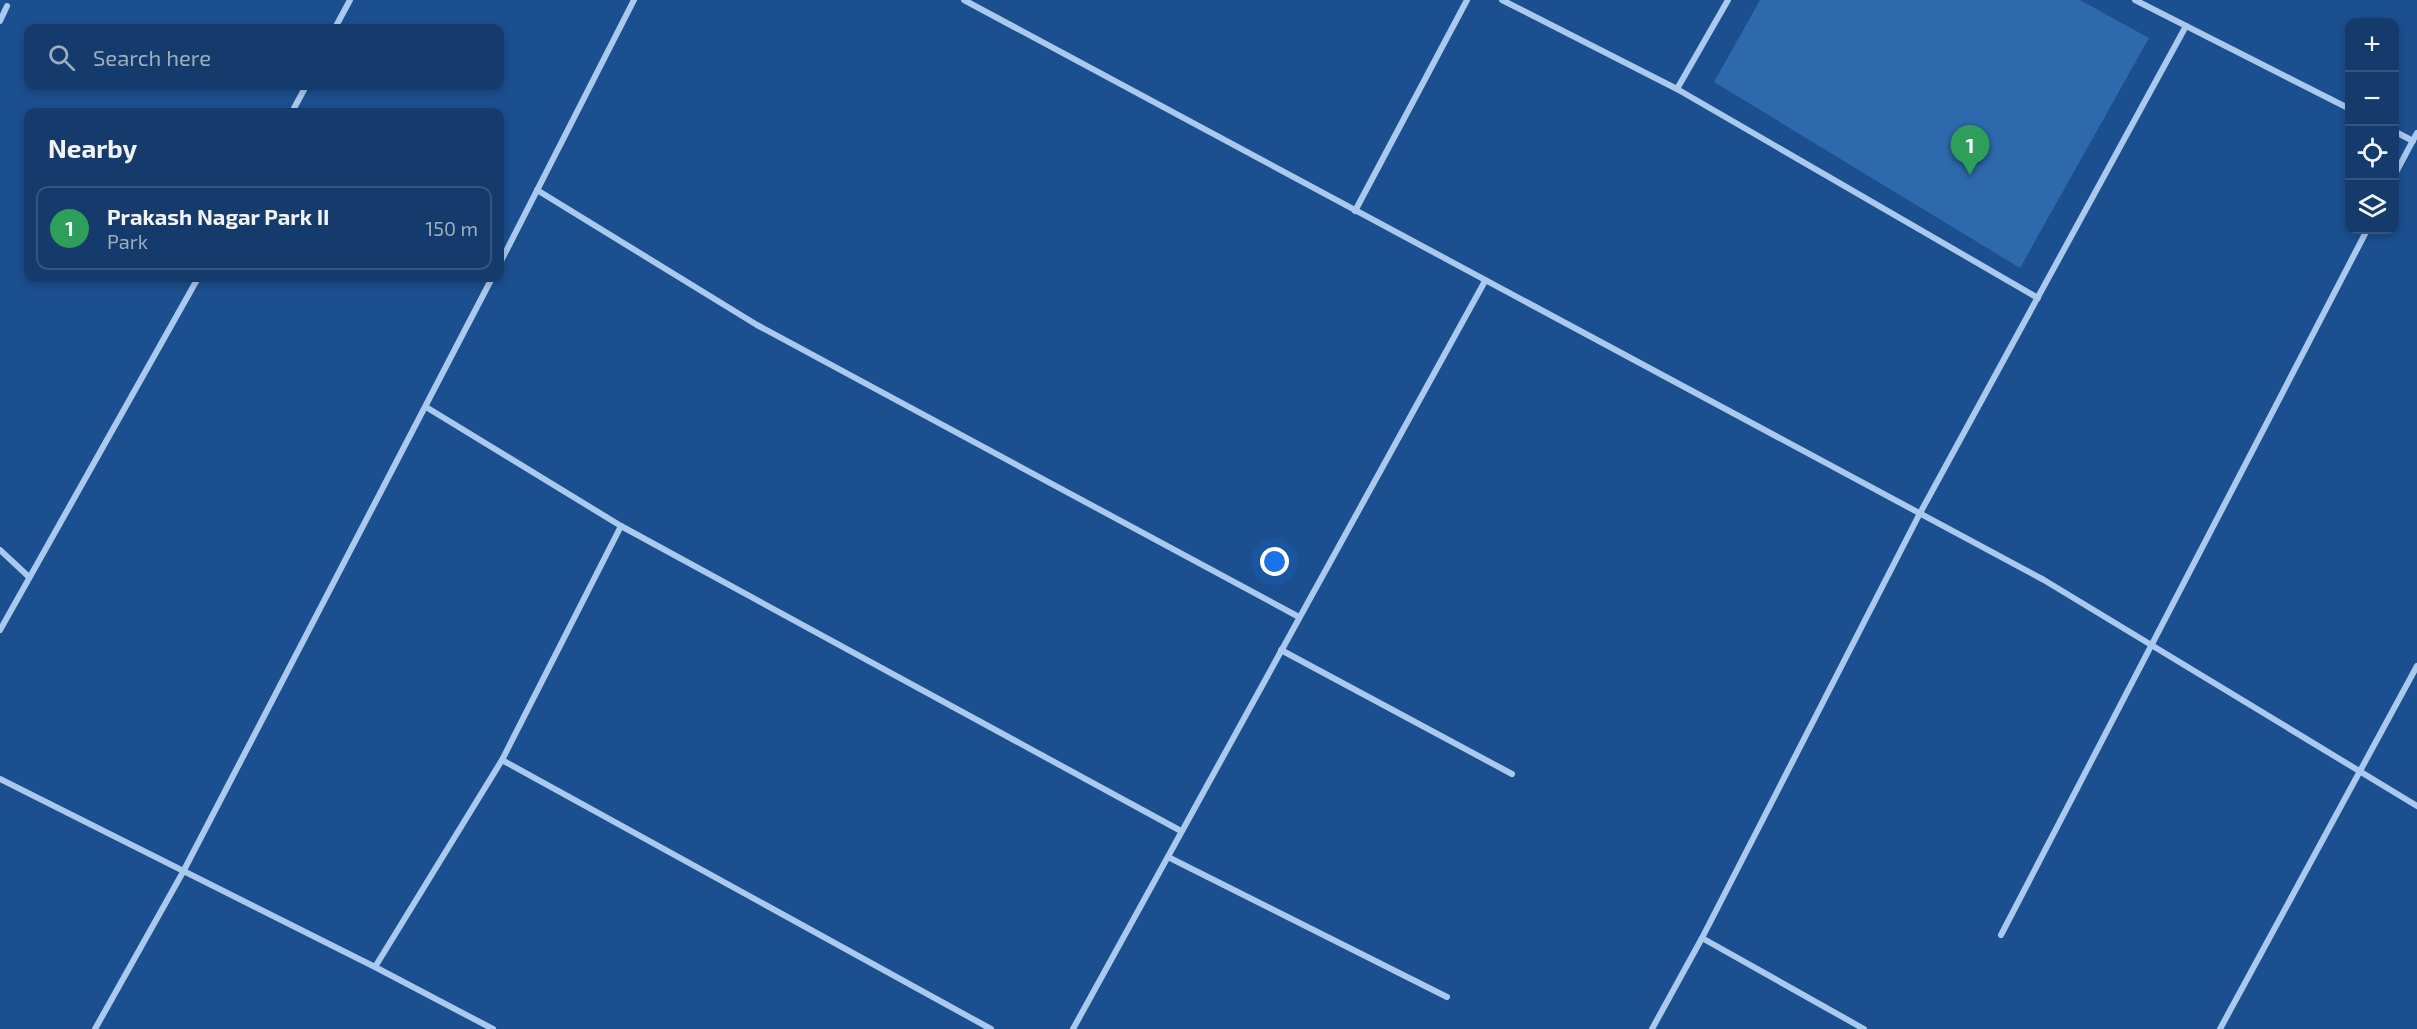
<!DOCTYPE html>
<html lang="en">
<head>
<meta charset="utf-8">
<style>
  :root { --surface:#143b6b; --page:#1d4271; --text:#f1f3f6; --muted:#9dadc1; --line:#33557e; --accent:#e69b98 }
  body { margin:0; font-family:"Exo 2",sans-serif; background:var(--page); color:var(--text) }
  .controls { position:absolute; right:18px; top:18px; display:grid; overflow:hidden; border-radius:12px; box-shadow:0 3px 9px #0003 }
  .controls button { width:54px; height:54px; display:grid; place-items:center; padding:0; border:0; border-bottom:2px solid var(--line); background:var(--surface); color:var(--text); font:30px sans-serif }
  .you { position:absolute; left:1275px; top:562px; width:21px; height:21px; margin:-15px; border:4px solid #fff; border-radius:50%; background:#1a73e8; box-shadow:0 0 0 9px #1a73e833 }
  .badge { display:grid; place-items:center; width:39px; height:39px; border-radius:50%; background:var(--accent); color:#fff; font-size:20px; font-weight:700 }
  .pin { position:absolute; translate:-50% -50px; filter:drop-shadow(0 2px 3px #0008) }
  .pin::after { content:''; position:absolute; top:32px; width:21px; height:18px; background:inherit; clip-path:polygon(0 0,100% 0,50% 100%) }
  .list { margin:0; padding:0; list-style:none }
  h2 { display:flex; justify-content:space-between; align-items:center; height:78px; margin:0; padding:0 24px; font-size:26px }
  h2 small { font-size:20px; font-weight:400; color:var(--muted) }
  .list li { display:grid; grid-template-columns:39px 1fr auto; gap:18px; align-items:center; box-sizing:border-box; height:84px; margin:0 12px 12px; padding:0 12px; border:2px solid var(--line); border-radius:12px }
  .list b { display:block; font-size:22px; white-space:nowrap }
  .list p { margin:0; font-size:20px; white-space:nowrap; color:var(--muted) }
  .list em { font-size:20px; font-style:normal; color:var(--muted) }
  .icon { flex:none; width:33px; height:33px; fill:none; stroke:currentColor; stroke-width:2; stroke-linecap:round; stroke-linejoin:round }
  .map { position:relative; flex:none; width:2417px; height:1029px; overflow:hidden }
  .search { position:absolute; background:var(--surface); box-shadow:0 3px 9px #0003; left:24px; top:24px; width:480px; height:66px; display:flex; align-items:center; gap:15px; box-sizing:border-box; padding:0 21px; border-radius:12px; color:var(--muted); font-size:22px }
  .panel { position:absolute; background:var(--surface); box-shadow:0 3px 9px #0003; left:24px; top:108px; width:480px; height:174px; border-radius:12px }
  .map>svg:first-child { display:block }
  .green { fill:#2e69ad }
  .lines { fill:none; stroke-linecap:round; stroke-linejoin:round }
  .minor { stroke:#a9c9ee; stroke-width:6 }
</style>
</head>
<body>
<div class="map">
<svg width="2417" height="1029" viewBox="0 0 2417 1029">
  <rect width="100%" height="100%" fill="#1b4f8f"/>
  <!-- green -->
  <path class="green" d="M1760 0H2080L2149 38 2020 268 1714 82Z"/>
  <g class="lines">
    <!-- minor -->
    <g class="minor">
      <path d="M964 0 2044 580 2417 806"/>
      <path d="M1502 0 1677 89"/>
      <path d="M1728 0 1677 89 2038 298"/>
      <path d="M2135 0 2350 109"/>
      <path d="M0 21 7 6"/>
      <path d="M335 28 350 0"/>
      <path d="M292 112 306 86"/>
      <path d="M2394 131 2413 141"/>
      <path d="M2394 176 2417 133"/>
      <path d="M537 190 757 325 1299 617"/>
      <path d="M1355 211 1467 0"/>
      <path d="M500 263 634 0"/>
      <path d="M426 407 621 526 1181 831"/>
      <path d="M0 550 29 577"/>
      <path d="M0 630 198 278"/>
      <path d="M1281 650 1512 774"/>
      <path d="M502 760 991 1029"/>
      <path d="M0 779 375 967 493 1029"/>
      <path d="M1168 857 1447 997"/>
      <path d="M2001 935 2367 230"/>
      <path d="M1702 938 1864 1029"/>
      <path d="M375 967 502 760 621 526"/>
      <path d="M95 1029 183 872 492 278"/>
      <path d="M1073 1029 1485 281"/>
      <path d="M1652 1029 1702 938 1919 515 2186 26"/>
      <path d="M2220 1029 2417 666"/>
    </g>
  </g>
</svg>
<div class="controls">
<button>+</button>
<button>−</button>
<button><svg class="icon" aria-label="locate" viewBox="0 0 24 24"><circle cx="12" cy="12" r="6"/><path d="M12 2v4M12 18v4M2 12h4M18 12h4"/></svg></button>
<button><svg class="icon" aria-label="layers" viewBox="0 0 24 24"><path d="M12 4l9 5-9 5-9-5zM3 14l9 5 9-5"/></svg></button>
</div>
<div class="you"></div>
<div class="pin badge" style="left:1970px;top:175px;background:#2e9e5b">1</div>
<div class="search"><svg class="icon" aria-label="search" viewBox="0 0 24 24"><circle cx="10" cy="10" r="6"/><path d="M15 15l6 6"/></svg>Search here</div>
<section class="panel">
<h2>Nearby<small></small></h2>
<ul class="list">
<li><span class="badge" style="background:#2e9e5b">1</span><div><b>Prakash Nagar Park II</b><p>Park</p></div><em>150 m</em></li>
</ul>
</section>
</div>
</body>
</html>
